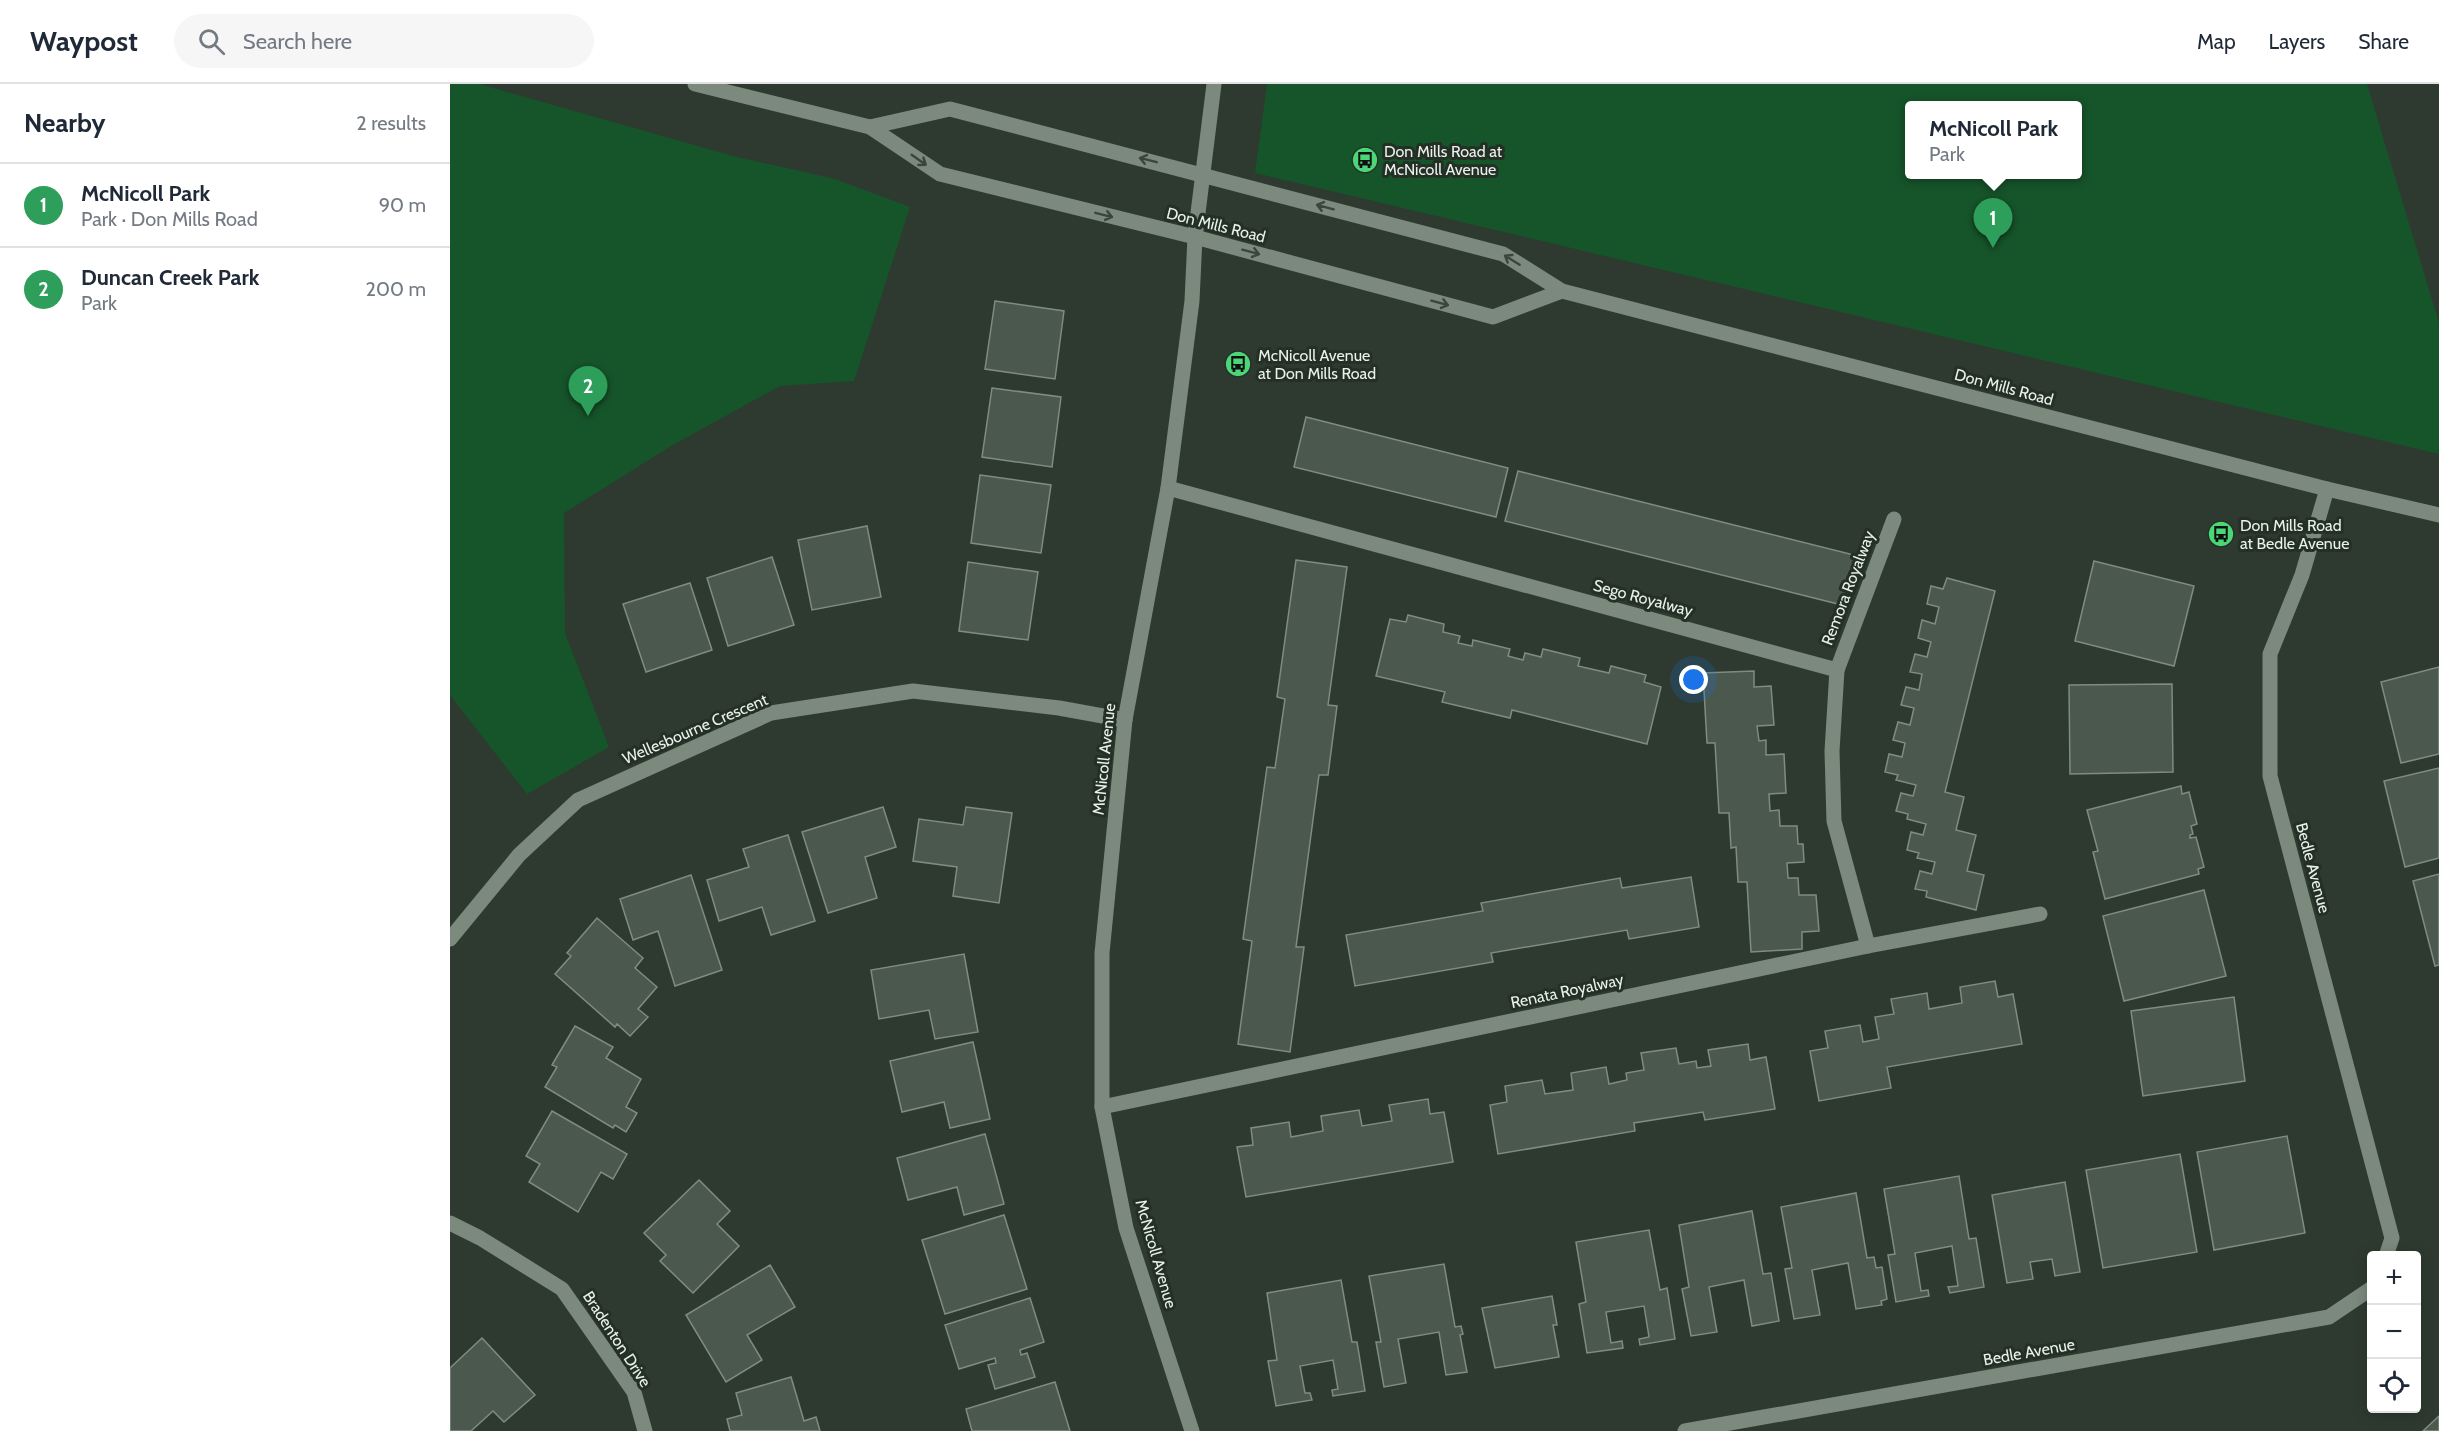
<!DOCTYPE html>
<html lang="en">
<head>
<meta charset="utf-8">
<style>
  :root { --surface:#fff; --page:#f6f6f7; --text:#1f2937; --muted:#747a83; --line:#e0e1e3; --accent:#0f766e }
  body { margin:0; font-family:Cabin,sans-serif; background:var(--page); color:var(--text) }
  .controls { position:absolute; right:18px; bottom:18px; display:grid; overflow:hidden; border-radius:6px; box-shadow:0 3px 15px #0003 }
  .controls button { width:54px; height:54px; display:grid; place-items:center; padding:0; border:0; border-bottom:2px solid var(--line); background:var(--surface); color:var(--text); font:30px sans-serif }
  .you { position:absolute; left:1244px; top:596px; width:21px; height:21px; margin:-15px; border:4px solid #fff; border-radius:50%; background:#1a73e8; box-shadow:0 0 0 9px #1a73e833 }
  .badge { display:grid; place-items:center; width:39px; height:39px; border-radius:50%; background:var(--accent); color:#fff; font-size:20px; font-weight:700 }
  .pin { position:absolute; translate:-50% -50px; filter:drop-shadow(0 2px 3px #0008) }
  .pin::after { content:''; position:absolute; top:32px; width:21px; height:18px; background:inherit; clip-path:polygon(0 0,100% 0,50% 100%) }
  .popup { position:absolute; left:1455px; top:17px; width:177px; height:78px; box-sizing:border-box; display:grid; place-content:center; border-radius:6px; background:var(--surface); filter:drop-shadow(0 2px 4px #0005); font-size:20px; white-space:nowrap; color:var(--muted) }
  .popup b { font-size:22px; color:var(--text) }
  .popup::after { content:''; position:absolute; left:50%; top:100%; margin-left:-12px; border:12px solid transparent; border-top-color:var(--surface) }
  .list { margin:0; padding:0; list-style:none }
  h2 { display:flex; justify-content:space-between; align-items:center; height:78px; margin:0; padding:0 24px; font-size:26px }
  h2 small { font-size:20px; font-weight:400; color:var(--muted) }
  .list li { display:grid; grid-template-columns:39px 1fr auto; gap:18px; align-items:center; box-sizing:border-box; height:84px; padding:0 24px; border-top:2px solid var(--line) }
  .list b { display:block; font-size:22px; white-space:nowrap }
  .list p { margin:0; font-size:20px; white-space:nowrap; color:var(--muted) }
  .list em { font-size:20px; font-style:normal; color:var(--muted) }
  .icon { flex:none; width:33px; height:33px; fill:none; stroke:currentColor; stroke-width:2; stroke-linecap:round; stroke-linejoin:round }
  .map { position:relative; flex:none; width:1989px; height:1347px; overflow:hidden }
  header { display:flex; align-items:center; gap:36px; box-sizing:border-box; height:84px; padding:0 30px; background:var(--surface); border-bottom:2px solid var(--line) }
  header strong { font-size:28px }
  nav { display:flex; gap:33px; margin-inline-start:auto; font-size:21px }
  .search { width:420px; height:54px; background:var(--page); display:flex; align-items:center; gap:15px; box-sizing:border-box; padding:0 21px; border-radius:33px; color:var(--muted); font-size:22px }
  main { display:flex }
  aside { flex:1; background:var(--surface) }
  .map>svg:first-child { display:block }
  .green { fill:#16542a; fill-rule:evenodd }
  .building { fill:#4b584d; stroke:#7e8c81; stroke-width:1.5 }
  .lines { fill:none; stroke-linecap:round; stroke-linejoin:round }
  .lane { stroke:#7c8a7e; stroke-width:15 }
  .street { stroke:#7c8a7e; stroke-width:15 }
  .secondary { stroke:#7c8a7e; stroke-width:15 }
  .oneway { stroke:#3a463c }
  .labels { text-anchor:middle; dominant-baseline:central; stroke-width:6; stroke-linejoin:round; paint-order:stroke }
  .poi-label { font-size:16px; fill:#e9f1ea; stroke:#243026; text-anchor:start }
  .street-label { font-size:16px; fill:#e9f1ea; stroke:#243026 }
</style>
</head>
<body>
<header>
<strong>Waypost</strong>
<div class="search"><svg class="icon" aria-label="search" viewBox="0 0 24 24"><circle cx="10" cy="10" r="6"/><path d="M15 15l6 6"/></svg>Search here</div>
<nav><a>Map</a><a>Layers</a><a>Share</a></nav>
</header>
<main>
<aside>
<h2>Nearby<small>2 results</small></h2>
<ul class="list">
<li><span class="badge" style="background:#2e9e5b">1</span><div><b>McNicoll Park</b><p>Park · Don Mills Road</p></div><em>90 m</em></li>
<li><span class="badge" style="background:#2e9e5b">2</span><div><b>Duncan Creek Park</b><p>Park</p></div><em>200 m</em></li>
</ul>
</aside>
<div class="map">
<svg width="1989" height="1347" viewBox="0 0 1989 1347">
  <rect width="100%" height="100%" fill="#2e3a30"/>
  <!-- green -->
  <g class="green">
    <path d="M0 0H29L283 72 385 95 460 123 404 297 330 302 221 362 114 429 115 549 159 663 77 710 0 611Z"/>
    <path d="M817 0H1917L1989 239V370L805 89ZM1459 21H1627V90H1459Z"/>
  </g>
  <!-- building -->
  <g class="building">
    <path d="M545 217 614 227 605 295 535 285Z"/>
    <path d="M542 304 611 313 602 383 532 373Z"/>
    <path d="M856 333 1058 384 1046 433 844 383Z"/>
    <path d="M1068 387 1408 472 1396 522 1055 437Z"/>
    <path d="M530 391 601 401 591 469 521 459Z"/>
    <path d="M417 442 431 513 362 526 348 456Z"/>
    <path d="M322 473 344 541 278 562 257 494Z"/>
    <path d="M846 476 897 483 878 621 887 622 878 691H869L846 863H854L840 968 788 960 802 857 793 855 817 683 825 684 835 615 827 613Z"/>
    <path d="M1644 477 1744 502 1724 582 1625 557Z"/>
    <path d="M518 478 588 488 578 556 509 547Z"/>
    <path d="M1497 494 1545 507 1495 708 1514 713 1506 746 1526 751 1517 787 1534 791 1526 826 1476 813 1477 807 1465 805 1470 787 1482 790 1485 778 1467 774 1469 769 1457 766 1461 748 1473 751 1476 740 1457 735 1458 730 1446 727 1451 709 1463 712 1466 701 1446 696 1448 691 1435 688 1439 670 1452 673 1455 659 1443 656 1448 638 1460 641 1464 624 1451 621 1456 603 1469 606 1472 590 1460 588 1465 570 1477 573 1481 558 1468 554 1472 536 1485 540 1489 523 1477 520 1481 502 1493 505Z"/>
    <path d="M240 499 262 566 196 588 173 520Z"/>
    <path d="M958 531 994 540 993 548 1010 552 1008 559 1022 562 1023 556 1060 565 1058 572 1073 576 1075 569 1091 573 1093 565 1130 574 1128 582 1159 589 1161 582 1196 591 1194 598 1211 603 1197 660 1062 626 1060 634 992 618 995 608 926 592 940 535 956 538Z"/>
    <path d="M1989 583V670L1951 679 1931 598Z"/>
    <path d="M1304 587V603L1321 602 1324 641 1307 642 1309 657 1316 656V671L1334 670 1336 709 1319 710 1320 727 1329 726 1330 742H1347L1348 760H1353L1354 778 1337 779 1338 794H1348L1349 811H1366L1369 847 1352 848V865L1301 868 1297 798H1288L1286 763 1281 764 1279 729H1269L1265 659H1257L1253 589Z"/>
    <path d="M1722 600 1723 688 1620 690 1619 601Z"/>
    <path d="M1989 684V774L1955 783 1934 697Z"/>
    <path d="M1731 702 1732 710 1739 708 1747 740 1741 742 1743 750 1740 751V754L1746 753 1754 783 1748 785 1749 790 1655 815 1643 768 1648 767 1637 726Z"/>
    <path d="M433 723 446 763 415 773 427 814 378 829 352 748Z"/>
    <path d="M516 723 562 729 549 819 503 812 507 783 463 777 469 735 513 741Z"/>
    <path d="M338 751 365 837 321 851 312 823 269 837 257 796 299 783 293 765Z"/>
    <path d="M1989 790V881L1985 882 1963 797Z"/>
    <path d="M241 791 272 886 225 902 208 847 183 856 170 815Z"/>
    <path d="M1241 793 1249 843 1179 855 1177 846 1041 869 1043 878 905 902 896 851 1033 827 1031 819 1170 794 1172 804Z"/>
    <path d="M1754 806 1776 892 1674 917 1653 832Z"/>
    <path d="M147 834 193 874 185 884 207 903 188 925 198 933 180 952 167 940 165 943 105 890 121 872 117 869Z"/>
    <path d="M514 870 528 948 485 955 479 926 429 935 421 886Z"/>
    <path d="M1545 897 1548 913 1563 910 1572 960 1437 983 1441 1004 1369 1017 1360 967 1378 964 1375 947 1410 941 1413 958 1429 955 1425 933 1444 930 1441 915 1477 909 1479 925 1512 919 1510 903Z"/>
    <path d="M1784 913 1795 997 1693 1012 1681 927Z"/>
    <path d="M125 942 163 963 156 974 191 995 176 1023 187 1029 176 1048 165 1041 163 1044 95 1003 107 983 102 981Z"/>
    <path d="M523 958 540 1035 500 1044 494 1018 452 1028 440 977Z"/>
    <path d="M1298 960 1300 976 1316 973 1325 1025 1255 1036 1253 1028 1184 1039 1185 1047 1048 1070 1040 1021 1057 1018 1055 1002 1092 996 1095 1010 1123 1006 1121 989 1156 983 1159 1000 1177 996 1176 989 1194 986 1191 969 1226 964 1229 980 1246 977 1247 984 1261 982 1258 966Z"/>
    <path d="M978 1015 980 1030 994 1028 1003 1078 796 1113 787 1063 803 1061 801 1044 839 1038 841 1053 873 1047 871 1032 909 1026 912 1042 942 1037 939 1021Z"/>
    <path d="M102 1027 177 1070 163 1095 151 1088 128 1128 79 1098 90 1080 76 1072Z"/>
    <path d="M535 1050 554 1120 514 1131 507 1103 458 1116 447 1074Z"/>
    <path d="M1837 1052 1855 1149 1764 1166 1747 1068Z"/>
    <path d="M1730 1070 1747 1168 1653 1184 1636 1086Z"/>
    <path d="M1509 1092 1519 1155 1526 1154 1534 1203 1500 1209 1498 1203 1508 1202 1502 1162 1465 1169 1471 1207 1478 1206 1479 1212 1446 1218 1438 1171 1445 1170 1434 1105Z"/>
    <path d="M249 1096 280 1127 267 1140 289 1162 243 1209 210 1177 216 1171 194 1149Z"/>
    <path d="M1615 1098 1630 1188 1605 1192 1602 1175 1580 1178 1583 1195 1557 1199 1542 1111Z"/>
    <path d="M1406 1109 1417 1174 1424 1173 1426 1184 1432 1183 1437 1215 1431 1217 1432 1221 1406 1225 1398 1179 1362 1186 1370 1231 1344 1235 1335 1185 1342 1184 1331 1123Z"/>
    <path d="M1302 1127 1313 1190 1321 1189 1329 1237 1302 1242 1294 1196 1259 1203 1267 1248 1241 1252 1232 1205 1239 1203 1229 1141Z"/>
    <path d="M554 1131 577 1205 495 1230 472 1156Z"/>
    <path d="M1199 1146 1210 1206 1217 1204 1225 1255 1190 1261 1189 1255 1199 1253 1194 1222 1156 1228 1161 1259 1172 1257 1173 1264 1137 1269 1129 1220 1136 1218 1126 1158Z"/>
    <path d="M994 1180 1005 1243 1011 1242 1013 1250 1010 1251 1017 1288 996 1291 989 1248 948 1255 956 1299 934 1303 926 1258H931L919 1192Z"/>
    <path d="M320 1181 345 1223 297 1251 312 1276 276 1298 236 1231Z"/>
    <path d="M891 1196 902 1258H907L915 1307 883 1312 882 1306 888 1305 883 1276 850 1282 855 1309H860L862 1316 826 1322 818 1277 827 1276 817 1209Z"/>
    <path d="M1102 1212 1107 1241H1103L1109 1273 1045 1284 1032 1224Z"/>
    <path d="M580 1214 594 1258 570 1266 571 1271 577 1269 585 1293 545 1305 538 1281 546 1279 545 1274 509 1285 495 1241Z"/>
    <path d="M32 1254 85 1311 54 1338 43 1327 21 1347H0V1284Z"/>
    <path d="M341 1293 354 1337 366 1333 370 1347H280L277 1335 292 1331 286 1309Z"/>
    <path d="M605 1298 620 1347H522L516 1325Z"/>
    <path d="M1989 1332V1347H1973Z"/>
  </g>
  <g class="lines">
    <!-- lane -->
    <g class="lane">
      <path d="M718 404 1387 586 1382 667 1384 737 1418 862"/>
      <path d="M1387 586 1444 435"/>
      <path d="M652 1023 1418 862 1590 830"/>
    </g>
    <!-- street -->
    <g class="street">
      <path d="M1877 405 1852 491 1820 570V692L1942 1154 1936 1172"/>
      <path d="M0 855 69 771 128 716 321 629 463 607 609 624 675 636"/>
      <path d="M0 1139 30 1154 112 1205 184 1308 195 1347"/>
      <path d="M1235 1347 1879 1233 1922 1204"/>
    </g>
    <!-- secondary -->
    <g class="secondary">
      <path d="M245 0 420 43 490 90 745 153 1043 233 1112 207"/>
      <path d="M420 43 500 25 1053 170 1112 207 1877 405 1989 431"/>
      <path d="M742 1347 676 1144 652 1023V869L675 636 718 404 742 217 745 153 764 0"/>
    </g>
  </g>
  <!-- one-way arrows -->
  <defs><path id="oneway-shaft" d="M-6 0H5M1.5-3L5.5 0L1.5 3" fill="none" stroke-width="1.6" stroke-linecap="round" stroke-linejoin="round" transform="scale(1.5)"/></defs>
  <g class="oneway">
    <use href="#oneway-shaft" transform="translate(469 76) rotate(35)"/>
    <use href="#oneway-shaft" transform="translate(698 76) rotate(-166)"/>
    <use href="#oneway-shaft" transform="translate(875 123) rotate(-165)"/>
    <use href="#oneway-shaft" transform="translate(654 131) rotate(14)"/>
    <use href="#oneway-shaft" transform="translate(801 168) rotate(15)"/>
    <use href="#oneway-shaft" transform="translate(1062 176) rotate(-148)"/>
    <use href="#oneway-shaft" transform="translate(990 219) rotate(15)"/>
  </g>
  <!-- icons -->
  <defs>
    <g id="bus-disc" transform="scale(1.35)"><circle r="9.5" fill="#4bd677" stroke="#243026"/><path d="M-5-6H5V4H4V6H2V4H-2V6H-4V4H-5ZM-3.5-4V0h7V-4ZM-3.5 1.2v1.5H-2V1.2ZM2 1.2v1.5H3.5V1.2Z" fill="#111"/></g>
  </defs>
  <g fill-rule="evenodd">
    <use href="#bus-disc" x="915" y="76"/>
    <use href="#bus-disc" x="788" y="280"/>
    <use href="#bus-disc" x="1771" y="450"/>
  </g>
  <g class="labels">
    <!-- poi labels -->
    <g class="poi-label">
      <text x="934" y="67">Don Mills Road at<tspan x="934" dy="18">McNicoll Avenue</tspan></text>
      <text x="808" y="271">McNicoll Avenue<tspan x="808" dy="18">at Don Mills Road</tspan></text>
      <text x="1790" y="441">Don Mills Road<tspan x="1790" dy="18">at Bedle Avenue</tspan></text>
    </g>
    <!-- street labels -->
    <g class="street-label">
      <text transform="translate(766 141) rotate(14)">Don Mills Road</text>
      <text transform="translate(1554 303) rotate(15)">Don Mills Road</text>
      <text transform="translate(1398 504) rotate(-69)">Remora Royalway</text>
      <text transform="translate(1193 514) rotate(15)">Sego Royalway</text>
      <text transform="translate(245 645) rotate(-23)">Wellesbourne Crescent</text>
      <text transform="translate(654 675) rotate(-84)">McNicoll Avenue</text>
      <text transform="translate(1863 784) rotate(75)">Bedle Avenue</text>
      <text transform="translate(1117 907) rotate(-12)">Renata Royalway</text>
      <text transform="translate(706 1170) rotate(74)">McNicoll Avenue</text>
      <text transform="translate(167 1255) rotate(57)">Bradenton Drive</text>
      <text transform="translate(1579 1268) rotate(-10)">Bedle Avenue</text>
    </g>
  </g>
</svg>
<div class="controls">
<button>+</button>
<button>−</button>
<button><svg class="icon" aria-label="locate" viewBox="0 0 24 24"><circle cx="12" cy="12" r="6"/><path d="M12 2v4M12 18v4M2 12h4M18 12h4"/></svg></button>
</div>
<div class="you"></div>
<div class="pin badge" style="left:1543px;top:164px;background:#2e9e5b">1</div>
<div class="popup"><b>McNicoll Park</b>Park</div>
<div class="pin badge" style="left:138px;top:332px;background:#2e9e5b">2</div>
</div>
</main>
</body>
</html>
